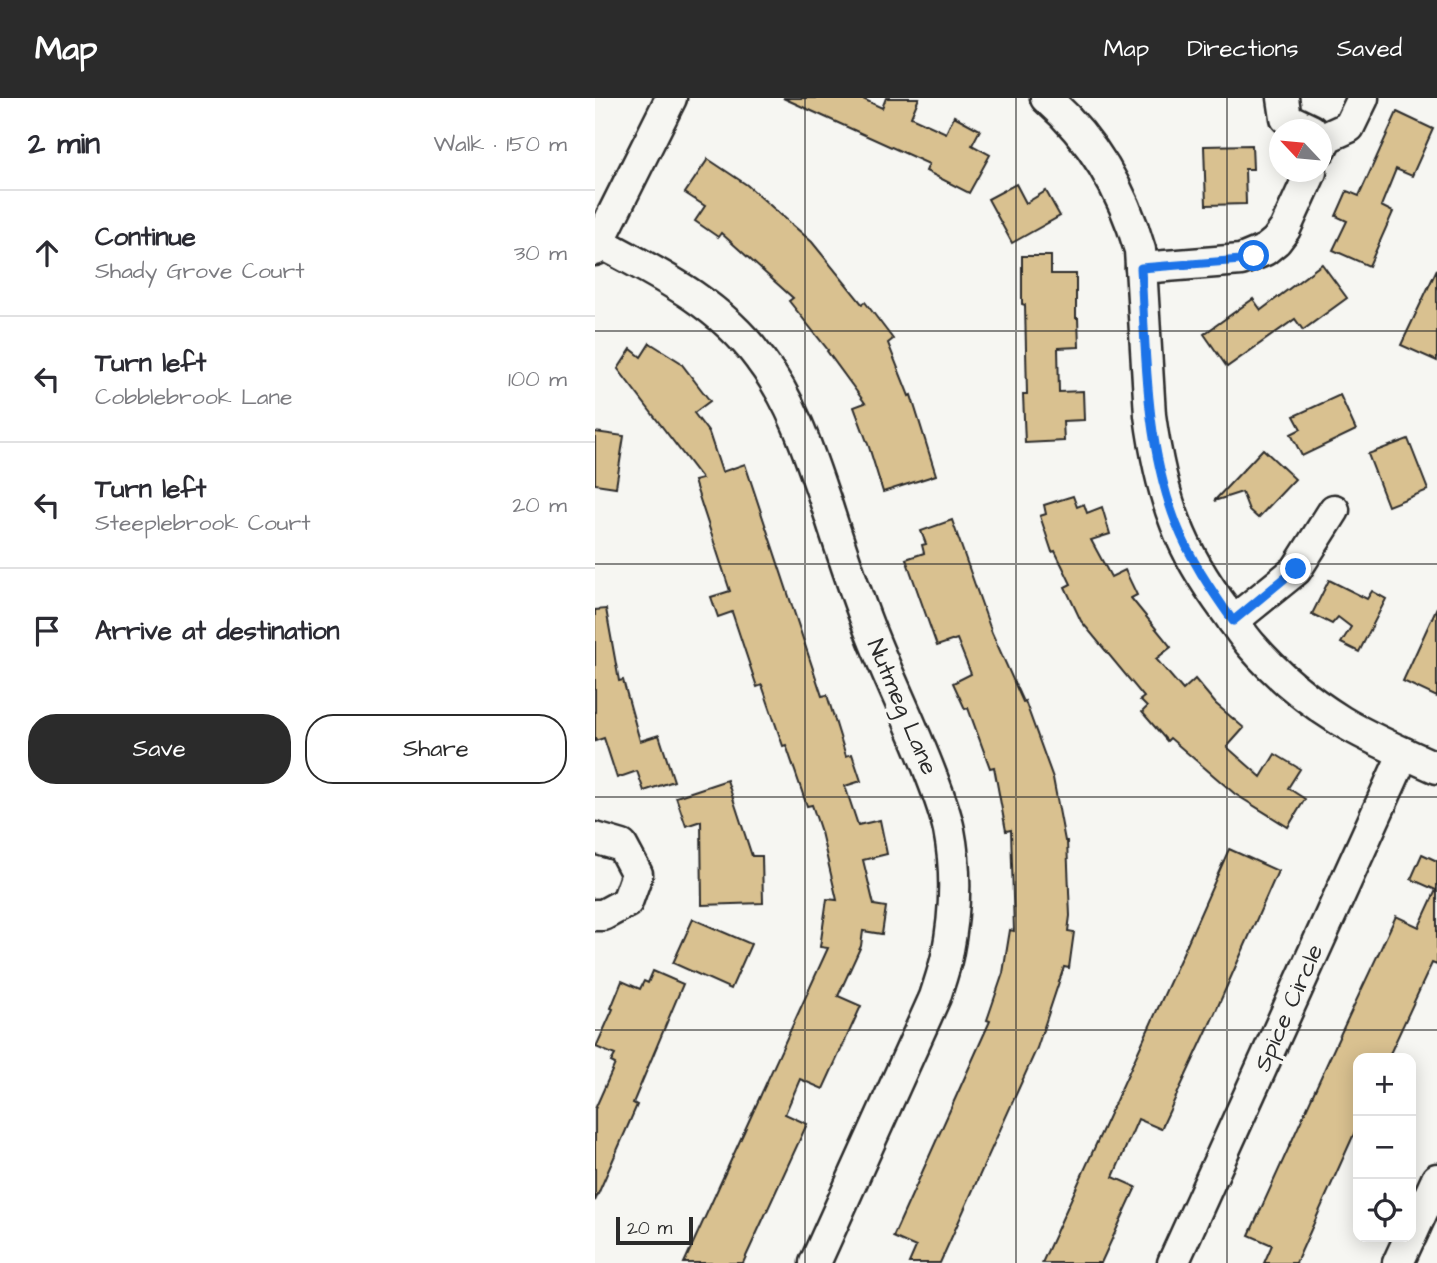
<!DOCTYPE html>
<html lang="en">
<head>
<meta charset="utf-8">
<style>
  :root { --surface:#fff; --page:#f2f2f3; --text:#2b2b33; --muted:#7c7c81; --line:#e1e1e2; --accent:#2b2b2b }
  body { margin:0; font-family:"Architects Daughter",sans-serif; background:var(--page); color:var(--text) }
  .controls { position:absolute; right:21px; bottom:21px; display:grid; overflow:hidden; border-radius:14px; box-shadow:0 4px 18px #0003 }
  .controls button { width:63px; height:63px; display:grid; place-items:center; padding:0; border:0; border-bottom:2px solid var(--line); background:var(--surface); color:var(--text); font:35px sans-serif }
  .compass { position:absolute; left:674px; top:21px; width:63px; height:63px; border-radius:50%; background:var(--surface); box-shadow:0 4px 18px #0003; rotate:296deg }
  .scale { position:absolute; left:21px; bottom:18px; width:77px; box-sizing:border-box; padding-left:7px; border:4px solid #2b2b2b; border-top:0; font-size:19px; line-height:24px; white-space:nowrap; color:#2b2b2b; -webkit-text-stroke:5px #f6f6f2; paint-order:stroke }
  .stop { position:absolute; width:21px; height:21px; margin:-16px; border:5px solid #1a73e8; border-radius:50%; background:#fff }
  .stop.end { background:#1a73e8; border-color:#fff; box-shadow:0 2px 7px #0008 }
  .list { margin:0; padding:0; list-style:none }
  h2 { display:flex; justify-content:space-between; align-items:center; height:91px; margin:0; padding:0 28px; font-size:30px }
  h2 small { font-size:23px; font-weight:400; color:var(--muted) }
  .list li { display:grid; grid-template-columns:46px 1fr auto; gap:21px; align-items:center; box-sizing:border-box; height:126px; padding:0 28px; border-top:2px solid var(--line) }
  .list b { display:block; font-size:26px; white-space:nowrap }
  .list p { margin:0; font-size:23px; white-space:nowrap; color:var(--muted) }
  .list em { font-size:23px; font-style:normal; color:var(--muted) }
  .actions { display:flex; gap:14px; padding:21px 28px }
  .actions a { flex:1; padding:16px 0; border:2px solid var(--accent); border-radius:28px; text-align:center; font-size:24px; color:var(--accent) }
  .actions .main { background:var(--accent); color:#fff }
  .icon { flex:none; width:38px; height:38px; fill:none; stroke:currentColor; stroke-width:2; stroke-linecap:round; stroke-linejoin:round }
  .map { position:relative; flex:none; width:842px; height:1165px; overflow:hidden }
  header { display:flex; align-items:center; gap:42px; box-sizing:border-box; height:98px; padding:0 35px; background:var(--accent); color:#fff }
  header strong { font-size:33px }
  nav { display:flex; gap:38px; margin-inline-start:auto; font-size:24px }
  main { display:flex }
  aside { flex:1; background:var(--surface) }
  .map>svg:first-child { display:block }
  .building { fill:#d9c190; stroke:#2b2b2b; stroke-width:2 }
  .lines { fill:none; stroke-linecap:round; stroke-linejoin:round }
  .minor-casing { stroke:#2b2b2b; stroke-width:35 }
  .minor { stroke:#f6f6f2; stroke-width:30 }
  .route { stroke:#1a73e8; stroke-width:9 }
  .grid { fill:none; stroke:#2b2b2b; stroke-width:2; stroke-opacity:0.55 }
  .labels { text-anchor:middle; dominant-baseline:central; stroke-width:7; stroke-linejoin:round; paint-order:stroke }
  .street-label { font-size:24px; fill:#2b2b2b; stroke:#f6f6f2 }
</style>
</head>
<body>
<header>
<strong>Map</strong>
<nav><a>Map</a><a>Directions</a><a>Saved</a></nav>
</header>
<main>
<aside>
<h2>2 min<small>Walk · 150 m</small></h2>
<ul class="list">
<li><svg class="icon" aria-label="ahead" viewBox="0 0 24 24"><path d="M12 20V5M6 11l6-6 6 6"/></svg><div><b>Continue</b><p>Shady Grove Court</p></div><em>30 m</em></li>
<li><svg class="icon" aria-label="left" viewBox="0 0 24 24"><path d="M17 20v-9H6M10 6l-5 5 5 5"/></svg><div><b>Turn left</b><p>Cobblebrook Lane</p></div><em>100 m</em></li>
<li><svg class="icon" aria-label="left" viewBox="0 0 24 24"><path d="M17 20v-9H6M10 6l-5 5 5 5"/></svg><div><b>Turn left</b><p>Steeplebrook Court</p></div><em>20 m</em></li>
<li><svg class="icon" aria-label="arrive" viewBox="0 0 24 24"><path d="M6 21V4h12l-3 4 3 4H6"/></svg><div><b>Arrive at destination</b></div></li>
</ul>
<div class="actions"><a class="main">Save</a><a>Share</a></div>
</aside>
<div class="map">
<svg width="842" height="1165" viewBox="0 0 842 1165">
  <rect width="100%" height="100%" fill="#f6f6f2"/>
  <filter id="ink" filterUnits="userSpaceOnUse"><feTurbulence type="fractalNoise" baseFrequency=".0143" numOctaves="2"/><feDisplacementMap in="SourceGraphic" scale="14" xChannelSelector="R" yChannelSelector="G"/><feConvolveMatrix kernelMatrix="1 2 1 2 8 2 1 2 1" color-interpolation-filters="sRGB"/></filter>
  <g filter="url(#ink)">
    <!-- building -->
    <g class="building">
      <path d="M188 0H266L287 10 291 0H324L316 19 351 35 359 18 385 32 377 47 395 57 374 95 331 73 334 66Z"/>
      <path d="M802 14 838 31 817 78 801 71 786 108 798 114 774 168 738 152 752 123 741 118 752 93 764 98Z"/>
      <path d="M657 47 658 71H650L651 106 611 107 609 48Z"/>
      <path d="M113 61 152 87 217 144 267 206 270 204 298 241 293 245 314 298 316 297 341 377 288 394 274 349 259 309 270 305 232 253 233 252 194 203 198 200 126 135 123 139 100 123 110 108 90 95Z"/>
      <path d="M421 86 431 105 451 93 465 118 417 145 393 101Z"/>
      <path d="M427 158H456V176H481V220H483L484 249 463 250 464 294 488 293 489 322 468 323 469 343 430 345 428 296H432L430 207 427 206Z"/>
      <path d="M727 166 752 200 708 232 700 221 632 269 609 236 658 201 666 212Z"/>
      <path d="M842 171V263L806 247Z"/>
      <path d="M55 245 85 264 115 303 99 315 114 335 127 374 150 366 227 598 232 597 251 658 257 656 266 683 250 688 263 727 285 722 292 756 268 762 279 807 291 809 287 836 268 833 266 848 243 898 266 908 228 991 205 981 190 1016 212 1026 148 1165H89L233 850 225 849 232 801 242 802 226 734 217 707 212 708 191 647 188 648 167 587 162 589 137 514 123 519 116 499 135 493 99 383 107 381 23 271 36 251 46 259Z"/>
      <path d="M745 297 761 332 707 358 696 336 706 331 699 318Z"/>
      <path d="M0 334 29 338 21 389 0 386Z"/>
      <path d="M813 341 833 392 793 408 773 356Z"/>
      <path d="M668 351 700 381 663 420 654 412 647 394 619 403Z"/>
      <path d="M478 398 482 409 489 406 492 415 507 409 515 436 496 442 516 479 530 472 542 497 536 500 576 549 561 561 588 592 600 581 621 606 649 630 632 649 666 679 680 656 705 671 693 690 710 701 693 729 640 696 575 640 572 643 547 614 552 609 545 602 549 599 486 523 470 489 476 486 460 453 457 454 445 418 451 416 449 407Z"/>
      <path d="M357 422 397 535 428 604 430 603 458 680 470 743H472L475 818 473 833 479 834 474 870 469 869 442 950 345 1165H314L321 1149 298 1139 395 923 392 922 408 875 415 832 419 833 416 732 411 733 399 669 395 670 373 610 370 611 358 585 376 576 362 541 342 548 311 461 329 455 327 447 331 446 326 433Z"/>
      <path d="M734 482 772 501 777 493 791 501 764 554 746 545 756 529 743 519 737 526 717 516Z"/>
      <path d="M842 509V599L808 583Z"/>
      <path d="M11 511 24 583 28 582 45 643 64 637 79 683 49 693 42 673 22 680 9 640 0 643V512Z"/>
      <path d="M132 682 157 758H167L168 805 107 807 106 723 91 728 81 699Z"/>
      <path d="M634 751 683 773 620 915 566 1031 543 1021 518 1079 541 1089 506 1165H447L588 855Z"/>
      <path d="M827 756 842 763V867L837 865 793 960H763V1027L701 1165H669L677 1147 654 1137 746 935 801 818 824 829 841 792 816 781Z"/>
      <path d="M98 821 156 846 136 891 78 865Z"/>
      <path d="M58 873 88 886 38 1005 42 1007 0 1103V1011L20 966 16 964 20 957 1 949 18 911 16 910 27 883 45 891 49 883 53 885Z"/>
    </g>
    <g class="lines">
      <!-- minor casing -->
      <g class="minor-casing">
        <g id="minor">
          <path d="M451 0C498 41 528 93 545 152L555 317C560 354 567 391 581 426 593 458 611 486 631 513 640 525 647 537 657 548 682 577 714 603 746 623 777 642 810 655 842 670"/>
          <path d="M688 0 691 20 716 32"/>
          <path d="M726 51 732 39 754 29 768 0"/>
          <path d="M4 144C64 176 124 205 165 261 198 304 214 355 231 405 246 452 261 499 280 545 298 589 319 632 336 677 343 695 350 713 354 732 362 773 360 818 352 858 349 872 344 886 340 899L220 1165"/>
          <path d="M0 152 76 0"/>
          <path d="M546 170 646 162 670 152 681 143 690 131 716 74"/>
          <path d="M638 523 701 472 739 412"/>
          <path d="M0 740 27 748 42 776 32 804 8 817H0"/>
          <path d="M816 1138 842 1081"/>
          <path d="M578 1165 809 655"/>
          <path d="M803 1165 815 1139"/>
        </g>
      </g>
      <!-- minor -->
      <use href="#minor" class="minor"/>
    </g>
  </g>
  <g class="lines" filter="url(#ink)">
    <!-- route -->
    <path class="route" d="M659 158 646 162 546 170C551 256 550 344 581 425 595 461 616 492 638 523L701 471"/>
  </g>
  <!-- grid -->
  <path class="grid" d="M210 0V1165M421 0V1165M632 0V1165M0 233H842M0 466H842M0 699H842M0 932H842"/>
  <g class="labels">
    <!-- street labels -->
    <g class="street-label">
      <text transform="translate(307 609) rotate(67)">Nutmeg Lane</text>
      <text transform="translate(694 910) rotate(-66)">Spice Circle</text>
    </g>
  </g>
</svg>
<div class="controls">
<button>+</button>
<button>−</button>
<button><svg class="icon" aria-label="locate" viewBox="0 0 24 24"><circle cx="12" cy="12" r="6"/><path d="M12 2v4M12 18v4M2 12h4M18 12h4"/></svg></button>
</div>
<svg class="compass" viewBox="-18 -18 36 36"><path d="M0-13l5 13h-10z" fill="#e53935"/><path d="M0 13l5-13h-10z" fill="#7c7c81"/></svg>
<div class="scale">20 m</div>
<div class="stop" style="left:659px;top:158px"></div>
<div class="stop end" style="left:701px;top:471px"></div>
</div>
</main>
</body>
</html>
